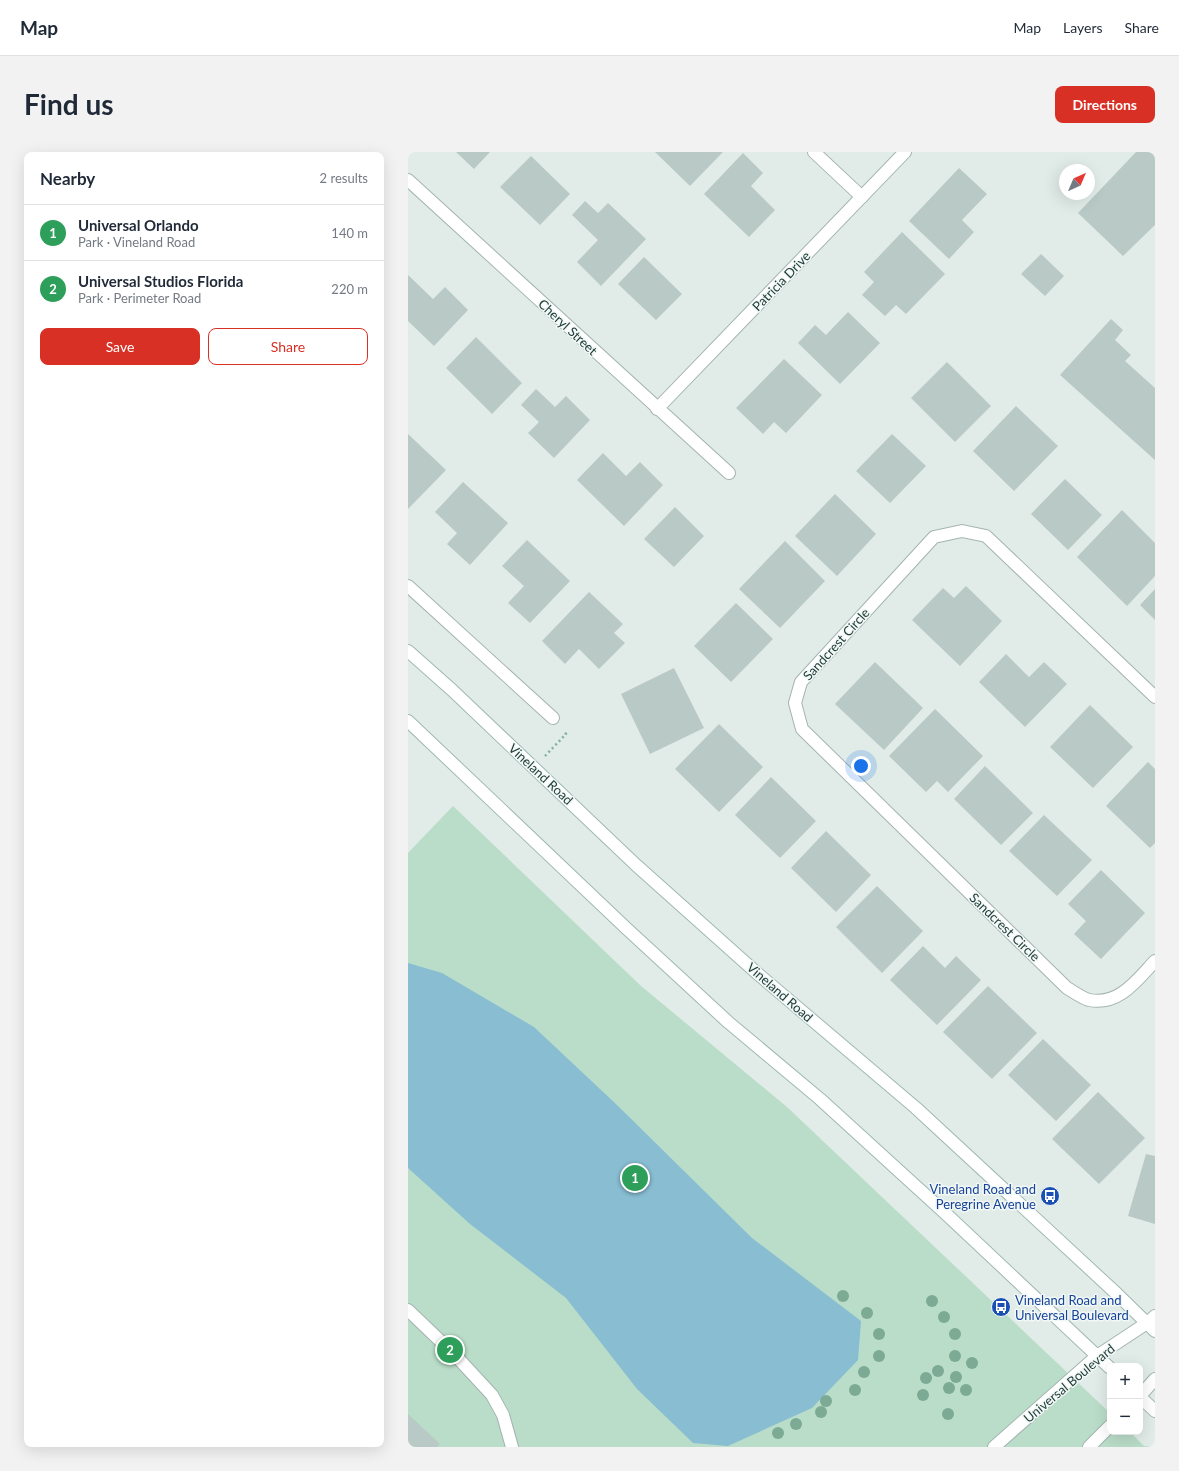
<!DOCTYPE html>
<html lang="en">
<head>
<meta charset="utf-8">
<style>
  :root { --surface:#fff; --page:#f2f2f3; --text:#1f2937; --muted:#747a83; --line:#e0e1e3; --accent:#d93025 }
  body { margin:0; font-family:Lato,sans-serif; background:var(--page); color:var(--text) }
  .controls { position:absolute; right:12px; bottom:12px; display:grid; overflow:hidden; border-radius:8px; box-shadow:0 4px 16px #0002 }
  .controls button { width:36px; height:36px; display:grid; place-items:center; padding:0; border:0; border-bottom:1px solid var(--line); background:var(--surface); color:var(--text); font:20px sans-serif }
  .compass { position:absolute; left:651px; top:12px; width:36px; height:36px; border-radius:50%; background:var(--surface); box-shadow:0 4px 16px #0002; rotate:44deg }
  .you { position:absolute; left:453px; top:614px; width:14px; height:14px; margin:-10px; border:3px solid #fff; border-radius:50%; background:#1a73e8; box-shadow:0 0 0 6px #1a73e833 }
  .badge { display:grid; place-items:center; width:26px; height:26px; border-radius:50%; background:var(--accent); color:#fff; font-size:13px; font-weight:700 }
  .pin { position:absolute; translate:-50% -50%; border:2px solid #fff; box-shadow:0 1px 4px #0006 }
  .list { margin:0; padding:0; list-style:none }
  h2 { display:flex; justify-content:space-between; align-items:center; height:52px; margin:0; padding:0 16px; font-size:17px }
  h2 small { font-size:13px; font-weight:400; color:var(--muted) }
  .list li { display:grid; grid-template-columns:26px 1fr auto; gap:12px; align-items:center; box-sizing:border-box; height:56px; padding:0 16px; border-top:1px solid var(--line) }
  .list b { display:block; font-size:15px; white-space:nowrap }
  .list p { margin:0; font-size:13px; white-space:nowrap; color:var(--muted) }
  .list em { font-size:13px; font-style:normal; color:var(--muted) }
  .actions { display:flex; gap:8px; padding:12px 16px }
  .actions a { flex:1; padding:9px 0; border:1px solid var(--accent); border-radius:8px; text-align:center; font-size:14px; color:var(--accent) }
  .actions .main { background:var(--accent); color:#fff }
  .map { position:relative; flex:none; width:747px; height:1295px; overflow:hidden; border-radius:8px }
  header { display:flex; align-items:center; gap:24px; box-sizing:border-box; height:56px; padding:0 20px; background:var(--surface); border-bottom:1px solid var(--line) }
  header strong { font-size:19px }
  nav { display:flex; gap:22px; margin-inline-start:auto; font-size:14px }
  .intro { display:flex; align-items:center; justify-content:space-between; box-sizing:border-box; height:96px; padding:0 24px }
  h1 { margin:0; font-size:28px }
  .button { padding:10px 18px; border-radius:8px; background:var(--accent); color:#fff; font-size:14px; font-weight:700 }
  main { display:flex; gap:24px; padding:0 24px }
  aside { flex:1; background:var(--surface); border-radius:8px; box-shadow:0 4px 16px #0002 }
  .map>svg:first-child { display:block }
  .green { fill:#b9ddc8 }
  .water { fill:#88bdd2 }
  .building { fill:#b9c9c5 }
  .lines { fill:none; stroke-linecap:round; stroke-linejoin:round }
  .minor-casing { stroke:#a4b4b0; stroke-width:14 }
  .tertiary-casing { stroke:#a4b4b0; stroke-width:14 }
  .secondary-casing { stroke:#9fb8b2; stroke-width:14 }
  .path { stroke:#81b0a7; stroke-width:2.5; stroke-dasharray:2 3; stroke-linecap:butt }
  .minor { stroke:#fff; stroke-width:12 }
  .tertiary { stroke:#fff; stroke-width:12 }
  .secondary { stroke:#fff; stroke-width:12 }
  .tree { fill:#7caa94 }
  .labels { text-anchor:middle; dominant-baseline:central; stroke-width:3; stroke-linejoin:round; paint-order:stroke }
  .street-label { font-size:13px; fill:#213d39; stroke:#f1f8f6 }
  .transit-label { font-size:13px; fill:#164399; stroke:#f1f8f6; text-anchor:end }
</style>
</head>
<body>
<header>
<strong>Map</strong>
<nav><a>Map</a><a>Layers</a><a>Share</a></nav>
</header>
<div class="intro"><h1>Find us</h1><a class="button">Directions</a></div>
<main>
<aside>
<h2>Nearby<small>2 results</small></h2>
<ul class="list">
<li><span class="badge" style="background:#2e9e5b">1</span><div><b>Universal Orlando</b><p>Park · Vineland Road</p></div><em>140 m</em></li>
<li><span class="badge" style="background:#2e9e5b">2</span><div><b>Universal Studios Florida</b><p>Park · Perimeter Road</p></div><em>220 m</em></li>
</ul>
<div class="actions"><a class="main">Save</a><a>Share</a></div>
</aside>
<div class="map">
<svg width="747" height="1295" viewBox="0 0 747 1295">
  <rect width="100%" height="100%" fill="#e1ece8"/>
  <!-- green -->
  <path class="green" d="M45 654 233 834 379 955 702 1261V1280H722L736 1294 747 1295H0V701Z"/>
  <!-- water -->
  <path class="water" d="M0 811 34 821 126 875 209 953 344 1086 453 1169 450 1208 404 1256 320 1294 285 1291 229 1237 158 1146 62 1072 0 1016Z"/>
  <!-- building -->
  <g class="building">
    <path d="M48 0H82L66 17Z"/>
    <path d="M247 0H315L282 34Z"/>
    <path d="M728 0H747V73L715 104 670 61Z"/>
    <path d="M335 1 355 21 343 34 367 58 341 85 296 42Z"/>
    <path d="M123 4 162 42 132 73 92 35Z"/>
    <path d="M551 16 579 42 554 68 566 80 541 107 501 69Z"/>
    <path d="M177 49 190 61 200 51 238 87 193 134 169 110 190 88 164 63Z"/>
    <path d="M494 80 537 122 498 162 488 153 477 164 454 143 466 130 456 120Z"/>
    <path d="M633 102 656 124 637 144 613 122Z"/>
    <path d="M236 105 274 142 248 168 210 132Z"/>
    <path d="M0 123 25 147 37 135 60 158 26 194 0 169Z"/>
    <path d="M440 160 472 191 432 232 390 191 407 173 418 183Z"/>
    <path d="M703 167 715 178 707 188 723 203 717 209 747 236V308L652 223Z"/>
    <path d="M68 185 114 231 84 262 38 216Z"/>
    <path d="M376 207 414 243 378 281 366 270 355 282 328 256Z"/>
    <path d="M539 210 583 254 547 290 503 246Z"/>
    <path d="M128 237 147 255 158 244 182 268 146 306 120 281 131 270 113 253Z"/>
    <path d="M608 254 650 294 606 339 565 299Z"/>
    <path d="M0 282 38 318 0 357Z"/>
    <path d="M484 282 518 314 482 351 448 319Z"/>
    <path d="M195 301 218 324 232 310 255 333 216 374 169 328Z"/>
    <path d="M657 327 694 363 660 398 623 362Z"/>
    <path d="M55 330 100 371 62 413 39 392 49 381 27 360Z"/>
    <path d="M427 342 468 382 429 424 387 384Z"/>
    <path d="M267 355 296 384 266 415 236 387Z"/>
    <path d="M714 358 747 391V424L719 454 669 405Z"/>
    <path d="M119 388 162 429 122 471 100 451 116 434 94 414Z"/>
    <path d="M377 389 417 429 372 476 331 437Z"/>
    <path d="M558 434 594 469 552 514 504 468 535 436 546 446Z"/>
    <path d="M747 437V468L732 453Z"/>
    <path d="M181 440 215 472 206 481 217 491 191 517 171 497 157 512 134 489Z"/>
    <path d="M328 451 365 487 323 530 286 494Z"/>
    <path d="M598 502 621 525 636 510 659 532 617 575 571 530Z"/>
    <path d="M467 510 515 556 476 598 427 552Z"/>
    <path d="M266 516 296 576 242 602 213 542Z"/>
    <path d="M682 553 725 595 685 636 642 595Z"/>
    <path d="M527 557 575 604 540 640 529 629 518 640 481 604Z"/>
    <path d="M311 572 355 615 311 660 267 617Z"/>
    <path d="M740 610 747 617V691L742 696 698 654Z"/>
    <path d="M577 614 625 661 593 693 546 647Z"/>
    <path d="M363 625 408 669 372 706 327 663Z"/>
    <path d="M636 663 684 708 649 744 601 699Z"/>
    <path d="M418 679 463 723 428 760 383 716Z"/>
    <path d="M693 718 737 761 693 807 666 782 678 769 660 752Z"/>
    <path d="M469 734 515 779 474 821 428 775Z"/>
    <path d="M515 794 537 816 548 804 573 828 529 873 482 828Z"/>
    <path d="M580 834 629 881 584 927 535 880Z"/>
    <path d="M635 887 683 933 648 969 600 923Z"/>
    <path d="M690 940 737 986 691 1032 644 987Z"/>
    <path d="M738 1002 747 1004V1072L720 1064Z"/>
    <path d="M0 1262 32 1292 29 1295H0Z"/>
  </g>
  <g class="lines">
    <!-- minor casing -->
    <g class="minor-casing">
      <g id="minor">
        <path d="M406 0 454 45"/>
        <path d="M0 28 321 321"/>
        <path d="M249 257 497 0"/>
        <path d="M0 434 145 566"/>
        <path d="M747 545 578 384 554 379 526 385 393 530 387 551 394 577 659 836C666 840 674 846 681 848 711 854 729 828 747 809"/>
        <path d="M0 1158 48 1204 84 1243 95 1263 104 1295"/>
        <path d="M739 1171 747 1164"/>
      </g>
    </g>
    <!-- tertiary casing -->
    <g class="tertiary-casing">
      <g id="tertiary">
        <path d="M732 1244 747 1227"/>
        <path d="M586 1295 689 1204 739 1171"/>
        <path d="M681 1295 702 1274"/>
      </g>
    </g>
    <!-- secondary casing -->
    <g class="secondary-casing">
      <g id="secondary">
        <path d="M0 499 44 538 228 713 350 822 508 956 709 1142 747 1179"/>
        <path d="M0 569 218 776 320 870 412 947 536 1060 702 1216"/>
        <path d="M732 1245 747 1259"/>
      </g>
    </g>
    <!-- path -->
    <path class="path" d="M137 604 158 582 156 579"/>
    <!-- minor -->
    <use href="#minor" class="minor"/>
    <!-- tertiary -->
    <use href="#tertiary" class="tertiary"/>
    <!-- secondary -->
    <use href="#secondary" class="secondary"/>
  </g>
  <!-- trees -->
  <g class="tree">
    <circle cx="435" cy="1144" r="6"/>
    <circle cx="524" cy="1149" r="6"/>
    <circle cx="459" cy="1161" r="6"/>
    <circle cx="536" cy="1165" r="6"/>
    <circle cx="471" cy="1182" r="6"/>
    <circle cx="547" cy="1182" r="6"/>
    <circle cx="471" cy="1204" r="6"/>
    <circle cx="547" cy="1204" r="6"/>
    <circle cx="564" cy="1211" r="6"/>
    <circle cx="530" cy="1219" r="6"/>
    <circle cx="456" cy="1220" r="6"/>
    <circle cx="548" cy="1225" r="6"/>
    <circle cx="518" cy="1226" r="6"/>
    <circle cx="541" cy="1236" r="6"/>
    <circle cx="447" cy="1238" r="6"/>
    <circle cx="558" cy="1238" r="6"/>
    <circle cx="515" cy="1243" r="6"/>
    <circle cx="418" cy="1249" r="6"/>
    <circle cx="413" cy="1260" r="6"/>
    <circle cx="540" cy="1262" r="6"/>
    <circle cx="388" cy="1272" r="6"/>
    <circle cx="370" cy="1281" r="6"/>
  </g>
  <!-- icons -->
  <defs>
    <g id="bus-disc" transform="scale(1)"><circle r="9.5" fill="#1a4fb4" stroke="#f1f8f6"/><path d="M-5-6H5V4H4V6H2V4H-2V6H-4V4H-5ZM-3.5-4V0h7V-4ZM-3.5 1.2v1.5H-2V1.2ZM2 1.2v1.5H3.5V1.2Z" fill="#fff"/></g>
  </defs>
  <g fill-rule="evenodd">
    <use href="#bus-disc" x="642" y="1044"/>
    <use href="#bus-disc" x="593" y="1155"/>
  </g>
  <g class="labels">
    <!-- street labels -->
    <g class="street-label">
      <text transform="translate(373 129) rotate(-46)">Patricia Drive</text>
      <text transform="translate(160 175) rotate(43)">Cheryl Street</text>
      <text transform="translate(428 492) rotate(-48)">Sandcrest Circle</text>
      <text transform="translate(133 622) rotate(43)">Vineland Road</text>
      <text transform="translate(597 775) rotate(44)">Sandcrest Circle</text>
      <text transform="translate(372 840) rotate(41)">Vineland Road</text>
      <text transform="translate(661 1231) rotate(-40)">Universal Boulevard</text>
    </g>
    <!-- transit labels -->
    <g class="transit-label">
      <text x="628" y="1037">Vineland Road and<tspan x="628" dy="15">Peregrine Avenue</tspan></text>
      <text x="607" y="1148" text-anchor="start">Vineland Road and<tspan x="607" dy="15">Universal Boulevard</tspan></text>
    </g>
  </g>
</svg>
<div class="controls">
<button>+</button>
<button>−</button>
</div>
<svg class="compass" viewBox="-18 -18 36 36"><path d="M0-13l5 13h-10z" fill="#e53935"/><path d="M0 13l5-13h-10z" fill="#747a83"/></svg>
<div class="you"></div>
<div class="pin badge" style="left:227px;top:1026px;background:#2e9e5b">1</div>
<div class="pin badge" style="left:42px;top:1198px;background:#2e9e5b">2</div>
</div>
</main>
</body>
</html>
